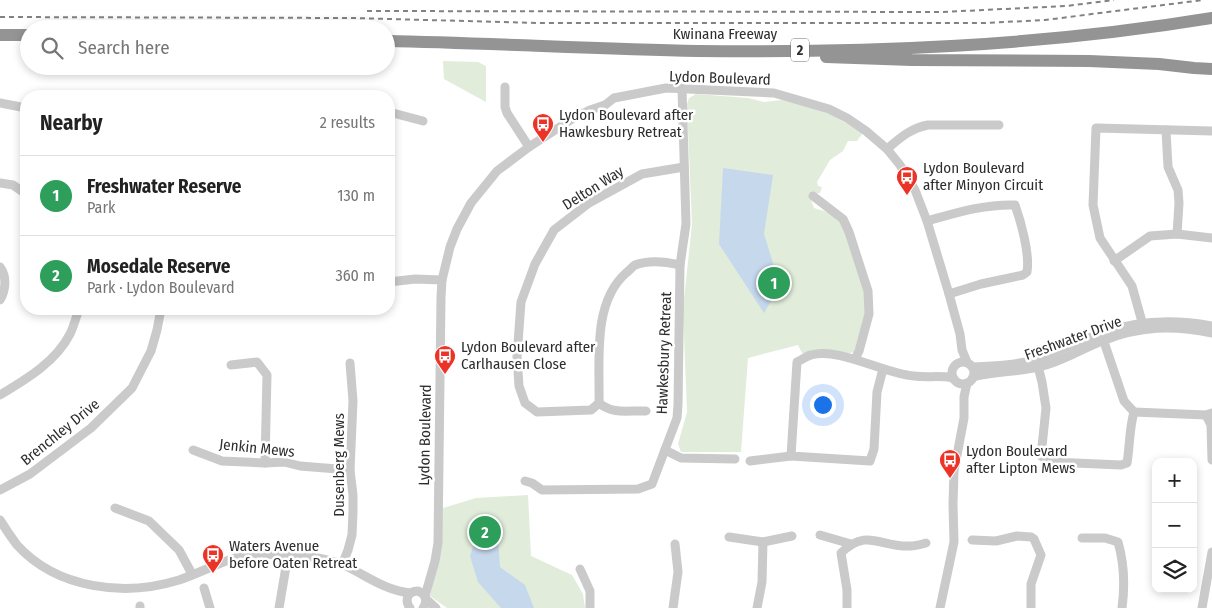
<!DOCTYPE html>
<html lang="en">
<head>
<meta charset="utf-8">
<style>
  :root { --surface:#fff; --page:#f6f6f6; --text:#222; --muted:#767676; --line:#e0e0e0; --accent:#ec3328 }
  body { margin:0; font-family:"Fira Sans Condensed",sans-serif; background:var(--page); color:var(--text) }
  .controls { position:absolute; right:15px; bottom:15px; display:grid; overflow:hidden; border-radius:10px; box-shadow:0 2px 8px #0003 }
  .controls button { width:45px; height:45px; display:grid; place-items:center; padding:0; border:0; border-bottom:1px solid var(--line); background:var(--surface); color:var(--text); font:25px sans-serif }
  .you { position:absolute; left:822px; top:404px; width:18px; height:18px; margin:-12px; border:4px solid #fff; border-radius:50%; background:#1a73e8; box-shadow:0 0 0 8px #1a73e833 }
  .badge { display:grid; place-items:center; width:32px; height:32px; border-radius:50%; background:var(--accent); color:#fff; font-size:16px; font-weight:700 }
  .pin { position:absolute; translate:-50% -50%; border:2px solid #fff; box-shadow:0 1px 5px #0006 }
  .list { margin:0; padding:0; list-style:none }
  h2 { display:flex; justify-content:space-between; align-items:center; height:65px; margin:0; padding:0 20px; font-size:21px }
  h2 small { font-size:16px; font-weight:400; color:var(--muted) }
  .list li { display:grid; grid-template-columns:32px 1fr auto; gap:15px; align-items:center; box-sizing:border-box; height:80px; padding:0 20px; border-top:1px solid var(--line) }
  .list b { display:block; font-size:19px; white-space:nowrap }
  .list p { margin:0; font-size:16px; white-space:nowrap; color:var(--muted) }
  .list em { font-size:16px; font-style:normal; color:var(--muted) }
  .icon { flex:none; width:28px; height:28px; fill:none; stroke:currentColor; stroke-width:2; stroke-linecap:round; stroke-linejoin:round }
  .map { position:relative; flex:none; width:1212px; height:608px; overflow:hidden }
  .search { position:absolute; background:var(--surface); box-shadow:0 2px 8px #0003; left:20px; top:20px; width:375px; height:55px; display:flex; align-items:center; gap:12px; box-sizing:border-box; padding:0 18px; border-radius:28px; color:var(--muted); font-size:19px }
  .panel { position:absolute; background:var(--surface); box-shadow:0 2px 8px #0003; left:20px; top:90px; width:375px; height:225px; border-radius:20px }
  .map>svg:first-child { display:block }
  .green { fill:#e1ecda }
  .water { fill:#c5d8ec }
  .lines { fill:none; stroke-linecap:round; stroke-linejoin:round }
  .minor { stroke:#cacaca; stroke-width:9 }
  .highway { stroke:#949494; stroke-width:12 }
  .rail { stroke:#828282; stroke-width:2; stroke-dasharray:5 4; stroke-linecap:butt }
  .labels { text-anchor:middle; dominant-baseline:central; stroke-width:5; stroke-linejoin:round; paint-order:stroke }
  .shield { fill:#fff; stroke:#6c6c6c; stroke-width:1 }
  .shield-label { font-size:14px; font-weight:bold; fill:#2d2d2d }
  .street-label { font-size:15px; fill:#2d2d2d; stroke:#fff }
  .poi-label { font-size:15px; fill:#2d2d2d; stroke:#fff; text-anchor:start }
</style>
</head>
<body>
<div class="map">
<svg width="1212" height="608" viewBox="0 0 1212 608">
  <rect width="100%" height="100%" fill="#fff"/>
  <!-- green -->
  <g class="green">
    <path d="M443 61 478 62 486 66V102L444 79Z"/>
    <path d="M696 94 748 98 764 102 782 100 806 105 832 115 863 133 857 141H848L843 151 830 160 817 182 818 186 822 187 820 193 815 194 811 200 814 208 831 213 836 216 845 228 865 293 867 308 854 352 850 353 814 352 802 353 798 345 748 358 741 452H681L678 444 687 412 683 309 692 224 687 104 689 98Z"/>
    <path d="M528 495 531 556 572 575 583 594 585 608H447L430 596 439 555 443 508 476 498Z"/>
  </g>
  <!-- water -->
  <g class="water">
    <path d="M723 168 773 175 764 234 780 286 764 313 719 244Z"/>
    <path d="M476 537 498 538 500 567 525 585 534 608H501L478 582 470 556Z"/>
  </g>
  <g class="lines">
    <!-- minor -->
    <g class="minor">
      <path d="M505 87V107L507 113 529 147"/>
      <path d="M0 103 26 108"/>
      <path d="M389 112 423 121"/>
      <path d="M1166 130 1168 167 1178 190 1179 203 1177 234"/>
      <path d="M887 149C900 138 911 128 928 125H999"/>
      <path d="M0 183 13 185 26 194"/>
      <path d="M813 196 843 219 849 232 868 291 869 314 859 351 855 359"/>
      <path d="M927 221C956 213 984 204 1015 205 1021 222 1030 254 1027 272L1023 275 981 284 949 294"/>
      <path d="M1114 261 1150 236 1177 234 1212 238"/>
      <path d="M680 265C667 262 648 260 635 265 632 267 629 271 626 273 592 303 600 361 599 403L591 410 537 412 525 403 519 386 517 357 521 302 535 264 554 230 589 203 642 174 684 167"/>
      <path d="M0 267C7 276 6 290 0 300"/>
      <path d="M389 282 415 279 442 280"/>
      <path d="M1144 329 1132 286 1100 238 1093 205 1096 128 1212 131"/>
      <path d="M1036 359 1042 382 1046 408 1041 456 1052 462 1121 465 1127 463C1130 445 1129 430 1134 412L1124 401 1101 333"/>
      <circle cx="963" cy="373" r="11"/>
      <path d="M231 365 257 362 267 375 265 463"/>
      <path d="M973 367C995 366 1017 365 1038 359 1060 352 1080 340 1102 333 1138 320 1175 319 1212 326"/>
      <path d="M883 369 877 392 874 449 870 461 791 456 797 362C802 360 806 356 811 355 840 347 884 374 914 376 928 378 939 375 953 378"/>
      <path d="M973 377C998 370 1024 373 1049 364 1067 358 1084 348 1102 341 1140 326 1173 325 1212 333"/>
      <path d="M0 395C25 380 56 362 70 334 74 326 76 317 79 309"/>
      <path d="M599 403C614 415 628 410 646 411"/>
      <path d="M1134 412 1206 415 1212 413"/>
      <path d="M1206 415 1211 425 1212 460"/>
      <path d="M193 450 222 461 265 463 284 462 300 466 350 470"/>
      <path d="M665 450 681 458 735 459"/>
      <path d="M750 461 791 456"/>
      <path d="M525 481 532 483 542 490 638 489 652 484 677 418 678 405 680 265 686 224 682 88"/>
      <path d="M0 490 30 474 91 428 132 388 151 351 157 330 161 309"/>
      <path d="M115 508 149 521 179 550 192 574"/>
      <path d="M0 520C5 528 11 537 17 545 57 589 125 597 179 580 197 574 214 565 232 559 250 553 270 554 288 555 307 556 327 558 344 565 367 576 384 590 410 593"/>
      <path d="M820 535 851 544"/>
      <path d="M729 537 763 542 792 536"/>
      <path d="M1082 538H1105L1118 542C1124 563 1125 586 1122 608"/>
      <path d="M972 540 996 541 1017 536 1031 537 1034 539 1041 555 1031 584V608"/>
      <path d="M342 565 348 550 352 535 353 512V495L350 470 353 401 350 363"/>
      <path d="M580 569 590 591V608"/>
      <path d="M204 588 210 608"/>
      <path d="M425 596 435 561 438 543 441 297 442 280 450 247 457 229 471 203 497 171 529 147 572 119 590 110 605 105 614 98 666 88 774 93 829 109 847 118 866 131 887 149 900 165 915 190 927 221 949 294 960 334 962 350 967 362"/>
      <path d="M426 599 436 608"/>
      <path d="M140 606V608"/>
      <path d="M279 608 288 555"/>
      <path d="M410 608C404 600 408 591 418 591 426 594 428 601 423 608"/>
      <path d="M673 608 678 572 675 544"/>
      <path d="M757 608 762 582 763 542"/>
      <path d="M847 608V590L841 553C868 527 880 548 911 546 916 546 922 544 926 543"/>
      <path d="M940 608 954 542 953 504 954 471 964 418V397L967 383"/>
      <path d="M1202 608 1212 552"/>
    </g>
    <!-- highway -->
    <g class="highway">
      <path d="M0 35H29"/>
      <path d="M386 41C490 43 594 49 698 51 870 53 1042 46 1212 18"/>
      <path d="M826 57 912 60 1089 61 1159 64 1194 68 1212 69"/>
    </g>
    <!-- rail -->
    <g class="rail">
      <path d="M367 11 942 12 1066 6 1114 0"/>
      <path d="M0 17 355 18 536 23H984L1045 20 1203 0"/>
    </g>
  </g>
  <!-- icons -->
  <defs>
    <g id="bus-pin" transform="scale(1.125)"><path d="M0 17L-7.5 6A9.5 9.5 0 1 1 7.5 6Z" fill="#ec3328" stroke="#fff"/><path d="M-5-6H5V4H4V6H2V4H-2V6H-4V4H-5ZM-3.5-4V0h7V-4ZM-3.5 1.2v1.5H-2V1.2ZM2 1.2v1.5H3.5V1.2Z" fill="#fff"/></g>
  </defs>
  <g fill-rule="evenodd">
    <use href="#bus-pin" x="543" y="124"/>
    <use href="#bus-pin" x="907" y="177"/>
    <use href="#bus-pin" x="445" y="356"/>
    <use href="#bus-pin" x="950" y="460"/>
    <use href="#bus-pin" x="213" y="555"/>
  </g>
  <g class="labels">
    <!-- shield labels -->
    <rect class="shield" x="791" y="38.5" width="18" height="23" rx="4"/>
    <g class="shield-label">
      <text x="800" y="50">2</text>
    </g>
    <!-- street labels -->
    <g class="street-label">
      <text x="725" y="34">Kwinana Freeway</text>
      <text transform="translate(720 78) rotate(2)">Lydon Boulevard</text>
      <text transform="translate(593 188) rotate(-32)">Delton Way</text>
      <text transform="translate(1073 338) rotate(-20)">Freshwater Drive</text>
      <text transform="translate(664 353) rotate(-88)">Hawkesbury Retreat</text>
      <text transform="translate(60 432) rotate(-39)">Brenchley Drive</text>
      <text transform="translate(425 435) rotate(-89)">Lydon Boulevard</text>
      <text transform="translate(257 448) rotate(6)">Jenkin Mews</text>
      <text transform="translate(339 465) rotate(-90)">Dusenberg Mews</text>
    </g>
    <!-- poi labels -->
    <g class="poi-label">
      <text x="559" y="115">Lydon Boulevard after<tspan x="559" dy="17">Hawkesbury Retreat</tspan></text>
      <text x="923" y="168">Lydon Boulevard<tspan x="923" dy="17">after Minyon Circuit</tspan></text>
      <text x="461" y="347">Lydon Boulevard after<tspan x="461" dy="17">Carlhausen Close</tspan></text>
      <text x="966" y="451">Lydon Boulevard<tspan x="966" dy="17">after Lipton Mews</tspan></text>
      <text x="229" y="546">Waters Avenue<tspan x="229" dy="17">before Oaten Retreat</tspan></text>
    </g>
  </g>
</svg>
<div class="controls">
<button>+</button>
<button>−</button>
<button><svg class="icon" aria-label="layers" viewBox="0 0 24 24"><path d="M12 4l9 5-9 5-9-5zM3 14l9 5 9-5"/></svg></button>
</div>
<div class="you"></div>
<div class="pin badge" style="left:774px;top:283px;background:#2e9e5b">1</div>
<div class="pin badge" style="left:485px;top:532px;background:#2e9e5b">2</div>
<div class="search"><svg class="icon" aria-label="search" viewBox="0 0 24 24"><circle cx="10" cy="10" r="6"/><path d="M15 15l6 6"/></svg>Search here</div>
<section class="panel">
<h2>Nearby<small>2 results</small></h2>
<ul class="list">
<li><span class="badge" style="background:#2e9e5b">1</span><div><b>Freshwater Reserve</b><p>Park</p></div><em>130 m</em></li>
<li><span class="badge" style="background:#2e9e5b">2</span><div><b>Mosedale Reserve</b><p>Park · Lydon Boulevard</p></div><em>360 m</em></li>
</ul>
</section>
</div>
</body>
</html>
